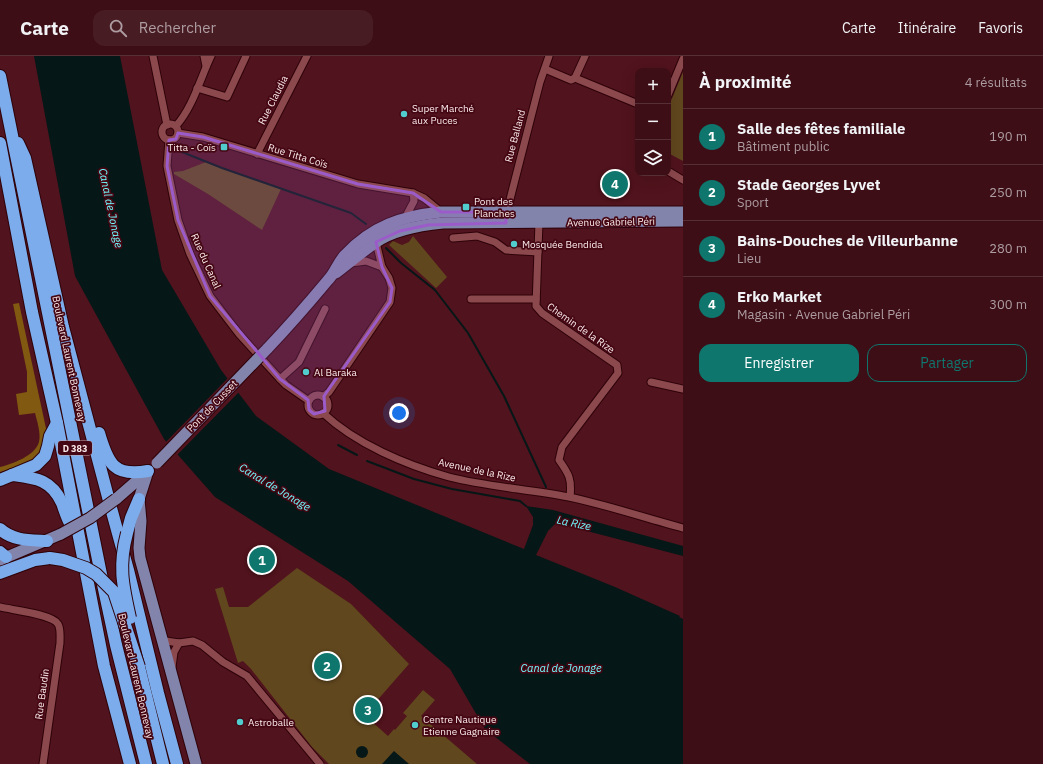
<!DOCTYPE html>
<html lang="fr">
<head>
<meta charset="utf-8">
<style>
  :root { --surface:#3d0e16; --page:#481c23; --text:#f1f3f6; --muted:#ad9ca1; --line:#562e35; --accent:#0f766e }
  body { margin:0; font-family:"IBM Plex Sans",sans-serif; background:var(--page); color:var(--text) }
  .controls { position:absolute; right:12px; top:12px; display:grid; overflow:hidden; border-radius:8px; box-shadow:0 4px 16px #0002 }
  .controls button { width:36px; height:36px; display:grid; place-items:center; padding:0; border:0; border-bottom:1px solid var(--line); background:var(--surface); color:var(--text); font:20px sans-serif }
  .you { position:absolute; left:399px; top:357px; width:14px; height:14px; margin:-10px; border:3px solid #fff; border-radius:50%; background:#1a73e8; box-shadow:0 0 0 6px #1a73e833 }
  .badge { display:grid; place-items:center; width:26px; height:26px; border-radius:50%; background:var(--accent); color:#fff; font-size:13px; font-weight:700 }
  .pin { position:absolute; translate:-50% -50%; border:2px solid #fff; box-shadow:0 1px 4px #0006 }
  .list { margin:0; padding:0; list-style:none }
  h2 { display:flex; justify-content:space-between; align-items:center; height:52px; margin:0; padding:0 16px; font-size:17px }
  h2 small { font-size:13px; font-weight:400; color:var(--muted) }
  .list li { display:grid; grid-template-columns:26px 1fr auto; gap:12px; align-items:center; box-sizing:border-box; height:56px; padding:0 16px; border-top:1px solid var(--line) }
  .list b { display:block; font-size:15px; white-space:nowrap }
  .list p { margin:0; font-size:13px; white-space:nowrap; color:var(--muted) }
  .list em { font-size:13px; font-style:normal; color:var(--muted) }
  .actions { display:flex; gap:8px; padding:12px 16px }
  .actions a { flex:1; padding:9px 0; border:1px solid var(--accent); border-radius:12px; text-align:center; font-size:14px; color:var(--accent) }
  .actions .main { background:var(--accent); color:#fff }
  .icon { flex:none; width:22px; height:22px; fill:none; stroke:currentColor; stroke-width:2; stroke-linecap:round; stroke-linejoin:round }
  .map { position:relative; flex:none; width:683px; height:708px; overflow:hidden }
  header { display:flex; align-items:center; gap:24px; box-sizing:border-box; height:56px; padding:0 20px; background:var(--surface); border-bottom:1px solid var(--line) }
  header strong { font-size:19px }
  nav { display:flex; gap:22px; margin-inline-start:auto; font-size:14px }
  .search { width:280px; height:36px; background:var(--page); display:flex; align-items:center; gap:10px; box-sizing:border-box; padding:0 14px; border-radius:12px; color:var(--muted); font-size:15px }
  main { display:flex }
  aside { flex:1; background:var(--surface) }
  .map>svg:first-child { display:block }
  .green { fill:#61471e }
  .forest { fill:#815911 }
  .water { fill:#051717 }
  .pier { fill:#51131d }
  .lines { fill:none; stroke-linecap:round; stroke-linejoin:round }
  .stream { stroke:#051717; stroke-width:2 }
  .street-casing { stroke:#2e0209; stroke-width:9 }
  .primary-casing { stroke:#2e0209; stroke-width:13 }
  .highway-casing { stroke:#2e0209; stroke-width:14 }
  .street { stroke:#8b484d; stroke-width:7 }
  .primary { stroke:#8284ac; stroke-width:11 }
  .highway { stroke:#7cacec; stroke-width:12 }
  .primary-bridge-casing { stroke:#2e0209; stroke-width:13; stroke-linecap:butt }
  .highway-bridge-casing { stroke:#2e0209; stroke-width:14; stroke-linecap:butt }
  .primary-bridge { stroke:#8284ac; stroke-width:11 }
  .highway-bridge { stroke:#7cacec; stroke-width:12 }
  .marked { fill:#9b5cca; fill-opacity:0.2; stroke:#9b5cca; stroke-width:3; stroke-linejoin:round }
  .poi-dot { fill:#52cdce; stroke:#450713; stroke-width:1.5 }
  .labels { text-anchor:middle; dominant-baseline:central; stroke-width:3.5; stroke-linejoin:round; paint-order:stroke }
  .shield { fill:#450713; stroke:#c5a7aa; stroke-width:1 }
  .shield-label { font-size:9px; font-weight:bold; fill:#fcebeb }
  .street-label { font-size:10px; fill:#fcebeb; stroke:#450713 }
  .poi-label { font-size:10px; fill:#fcebeb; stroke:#450713; text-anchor:start }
  .water-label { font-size:11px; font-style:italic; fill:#6ffbfd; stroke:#450713 }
</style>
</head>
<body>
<header>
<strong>Carte</strong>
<div class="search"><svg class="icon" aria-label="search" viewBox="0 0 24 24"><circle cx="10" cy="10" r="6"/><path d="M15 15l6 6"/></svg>Rechercher</div>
<nav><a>Carte</a><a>Itinéraire</a><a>Favoris</a></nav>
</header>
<main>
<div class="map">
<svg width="683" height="708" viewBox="0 0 683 708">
  <rect width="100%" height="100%" fill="#51131d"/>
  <!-- green -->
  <g class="green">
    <path d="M683 16V105L668 97V52Z"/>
    <path d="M206 106 281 133 262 174 208 138 174 118V116L183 115Z"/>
    <path d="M413 180 447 221 436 232 389 189 393 185 402 189 409 186Z"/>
    <path d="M297 512 351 548 409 608 374 648 380 653 371 665 388 680 394 673 395 674 407 660 403 657 423 634 435 644 421 660 477 708H329L312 691 251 613 243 605 238 607 215 533 223 531 229 551H248Z"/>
  </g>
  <!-- forest -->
  <path class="forest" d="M19 247 47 377C41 398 36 405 15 411 10 413 5 414 0 416V411C12 408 35 400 39 386 41 377 37 365 35 357L19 359 16 338 27 336V316L13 248Z"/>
  <!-- water -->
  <g class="water">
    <path d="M34 0H120L162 214 221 314 256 360 329 413 524 493 533 469V461L526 450 553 454 683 490V500L556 467 548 475 536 499 615 531 680 560 679 561 683 563V708H530L485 673 450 613 348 525 215 441 164 383 75 220Z"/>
    <circle cx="362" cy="696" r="6"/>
    <path d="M394 695 409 708H382Z"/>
  </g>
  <!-- pier -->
  <path class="pier" d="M229 321 240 335 176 400 165 387Z"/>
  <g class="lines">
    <!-- stream -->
    <g class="stream">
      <path d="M177 94 222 112 351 157 366 168"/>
      <path d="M386 192 401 207 435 234 468 277 504 340 546 431"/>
      <path d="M338 389 357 399"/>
      <path d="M367 405 414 423 452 433 520 445 526 450"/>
    </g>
    <!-- street casing -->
    <g class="street-casing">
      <g id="street">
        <path d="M153 0 167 69"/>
        <path d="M204 0 206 10"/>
        <path d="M585 0 575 22 638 48"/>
        <path d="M545 13 571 24 575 22"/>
        <path d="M197 32 227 41 246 0"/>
        <path d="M668 39 683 3"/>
        <circle cx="170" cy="76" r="8"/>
        <path d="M176 70C193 51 200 23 211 0"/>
        <path d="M178 77 203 81 358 128 413 137 424 142 441 156"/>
        <path d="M169 84 167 110 178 164 190 198 210 240 239 278 280 323 286 329 309 345"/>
        <path d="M257 98 307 0"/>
        <path d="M668 115 683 124"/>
        <path d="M506 159 540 26 549 0"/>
        <path d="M405 162 414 145 413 137"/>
        <path d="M539 166 536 250 542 257 617 309 618 317 562 391 559 404C569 418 572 423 570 441"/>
        <path d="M453 182 477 180 495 186 506 194 538 196"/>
        <path d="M351 207 366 205 382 211"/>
        <path d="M471 243H536"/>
        <path d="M280 323 299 306 325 253"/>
        <path d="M651 326 683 333"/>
        <circle cx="318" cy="349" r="10"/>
        <path d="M323 341 329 336 390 246 392 232 389 222 382 211 376 186"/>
        <path d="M323 357C356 388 406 409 449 421 488 431 529 433 569 441 607 449 645 462 683 472"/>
        <path d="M0 551C12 554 52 558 58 568 61 573 60 581 60 587L43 708"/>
        <path d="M162 586 166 585 179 587 193 585 202 589 223 606 247 620 320 708"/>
        <path d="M172 611 174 596 179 587"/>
      </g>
    </g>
    <!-- primary casing -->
    <g class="primary-casing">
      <g id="primary">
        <path d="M336 217C349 207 362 196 375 187 393 174 422 169 443 167L683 165"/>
        <path d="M267 293C288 271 308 248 328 224 335 217 338 206 345 199 372 170 402 160 441 156H683"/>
        <path d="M148 415 139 443 141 465 139 492 140 502 196 708"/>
        <path d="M116 443 147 416"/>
        <path d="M0 504 61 478"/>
      </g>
    </g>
    <!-- highway casing -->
    <g class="highway-casing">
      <g id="highway">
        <path d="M0 20 104 533 116 589 146 708"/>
        <path d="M0 87 32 256 57 367 104 610 130 708"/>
        <path d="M18 87 25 102 63 271 108 441 128 514 158 637 177 708"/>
        <path d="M99 377C108 408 114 421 148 415"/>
        <path d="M12 419C35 422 51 423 62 447 65 455 67 463 72 471"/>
        <path d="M0 424 36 409 45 400 48 390 50 380 57 367"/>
        <path d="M0 473C13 485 30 484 47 485"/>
        <path d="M127 477 131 462 139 443"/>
        <path d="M0 496 6 501"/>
        <path d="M0 517 35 504 50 502"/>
        <path d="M139 611 163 708"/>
      </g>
    </g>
    <!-- street -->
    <use href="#street" class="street"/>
    <!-- primary -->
    <use href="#primary" class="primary"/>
    <!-- highway -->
    <use href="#highway" class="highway"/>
    <!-- primary-bridge casing -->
    <g class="primary-bridge-casing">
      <g id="primary-bridge">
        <path d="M157 407 267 293"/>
        <path d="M61 478 90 462 116 443"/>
      </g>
    </g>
    <!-- highway-bridge casing -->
    <g class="highway-bridge-casing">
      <g id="highway-bridge">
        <path d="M127 477C118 511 123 530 130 562"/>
        <path d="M50 502 63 504 86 512 96 518 114 536 139 611"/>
      </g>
    </g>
    <!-- primary-bridge -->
    <use href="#primary-bridge" class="primary-bridge"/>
    <!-- highway-bridge -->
    <use href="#highway-bridge" class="highway-bridge"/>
  </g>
  <!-- marked area -->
  <path class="marked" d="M178 77 203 81 358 128 413 137 441 156H506V167L428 169 400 175 376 186 382 211 392 232 390 246 324 340 325 355 314 358 309 354 308 344 280 323 210 240 178 164 167 110 169 84 176 83Z"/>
  <!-- markers -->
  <g class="poi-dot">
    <circle cx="404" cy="58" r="4"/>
    <rect x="220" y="87" width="8" height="8" rx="2"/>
    <rect x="462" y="147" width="8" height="8" rx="2"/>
    <circle cx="514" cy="188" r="4"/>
    <circle cx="306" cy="316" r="4"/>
    <circle cx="240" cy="666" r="4"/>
    <circle cx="415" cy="669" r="4"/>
  </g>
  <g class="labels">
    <!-- shield labels -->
    <rect class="shield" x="58" y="385" width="34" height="14" rx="3"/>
    <g class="shield-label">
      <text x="75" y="392">D 383</text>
    </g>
    <!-- street labels -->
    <g class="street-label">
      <text transform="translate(273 44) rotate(-63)">Rue Claudia</text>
      <text transform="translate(515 80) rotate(-75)">Rue Balland</text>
      <text transform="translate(298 100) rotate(17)">Rue Titta Coïs</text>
      <text transform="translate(611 166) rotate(-1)">Avenue Gabriel Péri</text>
      <text transform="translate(206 205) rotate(66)">Rue du Canal</text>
      <text transform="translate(581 272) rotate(35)">Chemin de la Rize</text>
      <text transform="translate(69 303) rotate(78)">Boulevard Laurent Bonnevay</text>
      <text transform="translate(212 350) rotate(-46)">Pont de Cusset</text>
      <text transform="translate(477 414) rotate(12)">Avenue de la Rize</text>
      <text transform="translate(136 620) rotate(77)">Boulevard Laurent Bonnevay</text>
      <text transform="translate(42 638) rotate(-82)">Rue Baudin</text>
    </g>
    <!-- poi labels -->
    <g class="poi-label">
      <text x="412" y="52">Super Marché<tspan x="412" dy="12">aux Puces</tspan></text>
      <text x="216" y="91" text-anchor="end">Titta - Coïs</text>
      <text x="474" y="145">Pont des<tspan x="474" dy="12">Planches</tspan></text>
      <text x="522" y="188">Mosquée Bendida</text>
      <text x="314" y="316">Al Baraka</text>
      <text x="423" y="663">Centre Nautique<tspan x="423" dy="12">Etienne Gagnaire</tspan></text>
      <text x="248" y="666">Astroballe</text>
    </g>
    <!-- water labels -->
    <g class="water-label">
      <text transform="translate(111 152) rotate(78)">Canal de Jonage</text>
      <text transform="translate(275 431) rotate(31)">Canal de Jonage</text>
      <text transform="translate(574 467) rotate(12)">La Rize</text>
      <text x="561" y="612">Canal de Jonage</text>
    </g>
  </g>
</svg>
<div class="controls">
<button>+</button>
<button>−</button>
<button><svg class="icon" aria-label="layers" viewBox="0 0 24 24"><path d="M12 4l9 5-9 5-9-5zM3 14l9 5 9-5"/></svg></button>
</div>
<div class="you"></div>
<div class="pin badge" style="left:262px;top:504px">1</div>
<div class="pin badge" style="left:327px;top:610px">2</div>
<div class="pin badge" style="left:368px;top:654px">3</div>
<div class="pin badge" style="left:615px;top:128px">4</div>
</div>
<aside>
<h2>À proximité<small>4 résultats</small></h2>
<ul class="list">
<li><span class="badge">1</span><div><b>Salle des fêtes familiale</b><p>Bâtiment public</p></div><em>190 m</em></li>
<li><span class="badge">2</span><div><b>Stade Georges Lyvet</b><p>Sport</p></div><em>250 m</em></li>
<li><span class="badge">3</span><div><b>Bains-Douches de Villeurbanne</b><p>Lieu</p></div><em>280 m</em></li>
<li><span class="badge">4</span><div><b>Erko Market</b><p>Magasin · Avenue Gabriel Péri</p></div><em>300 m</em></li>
</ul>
<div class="actions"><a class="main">Enregistrer</a><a>Partager</a></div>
</aside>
</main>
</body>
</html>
